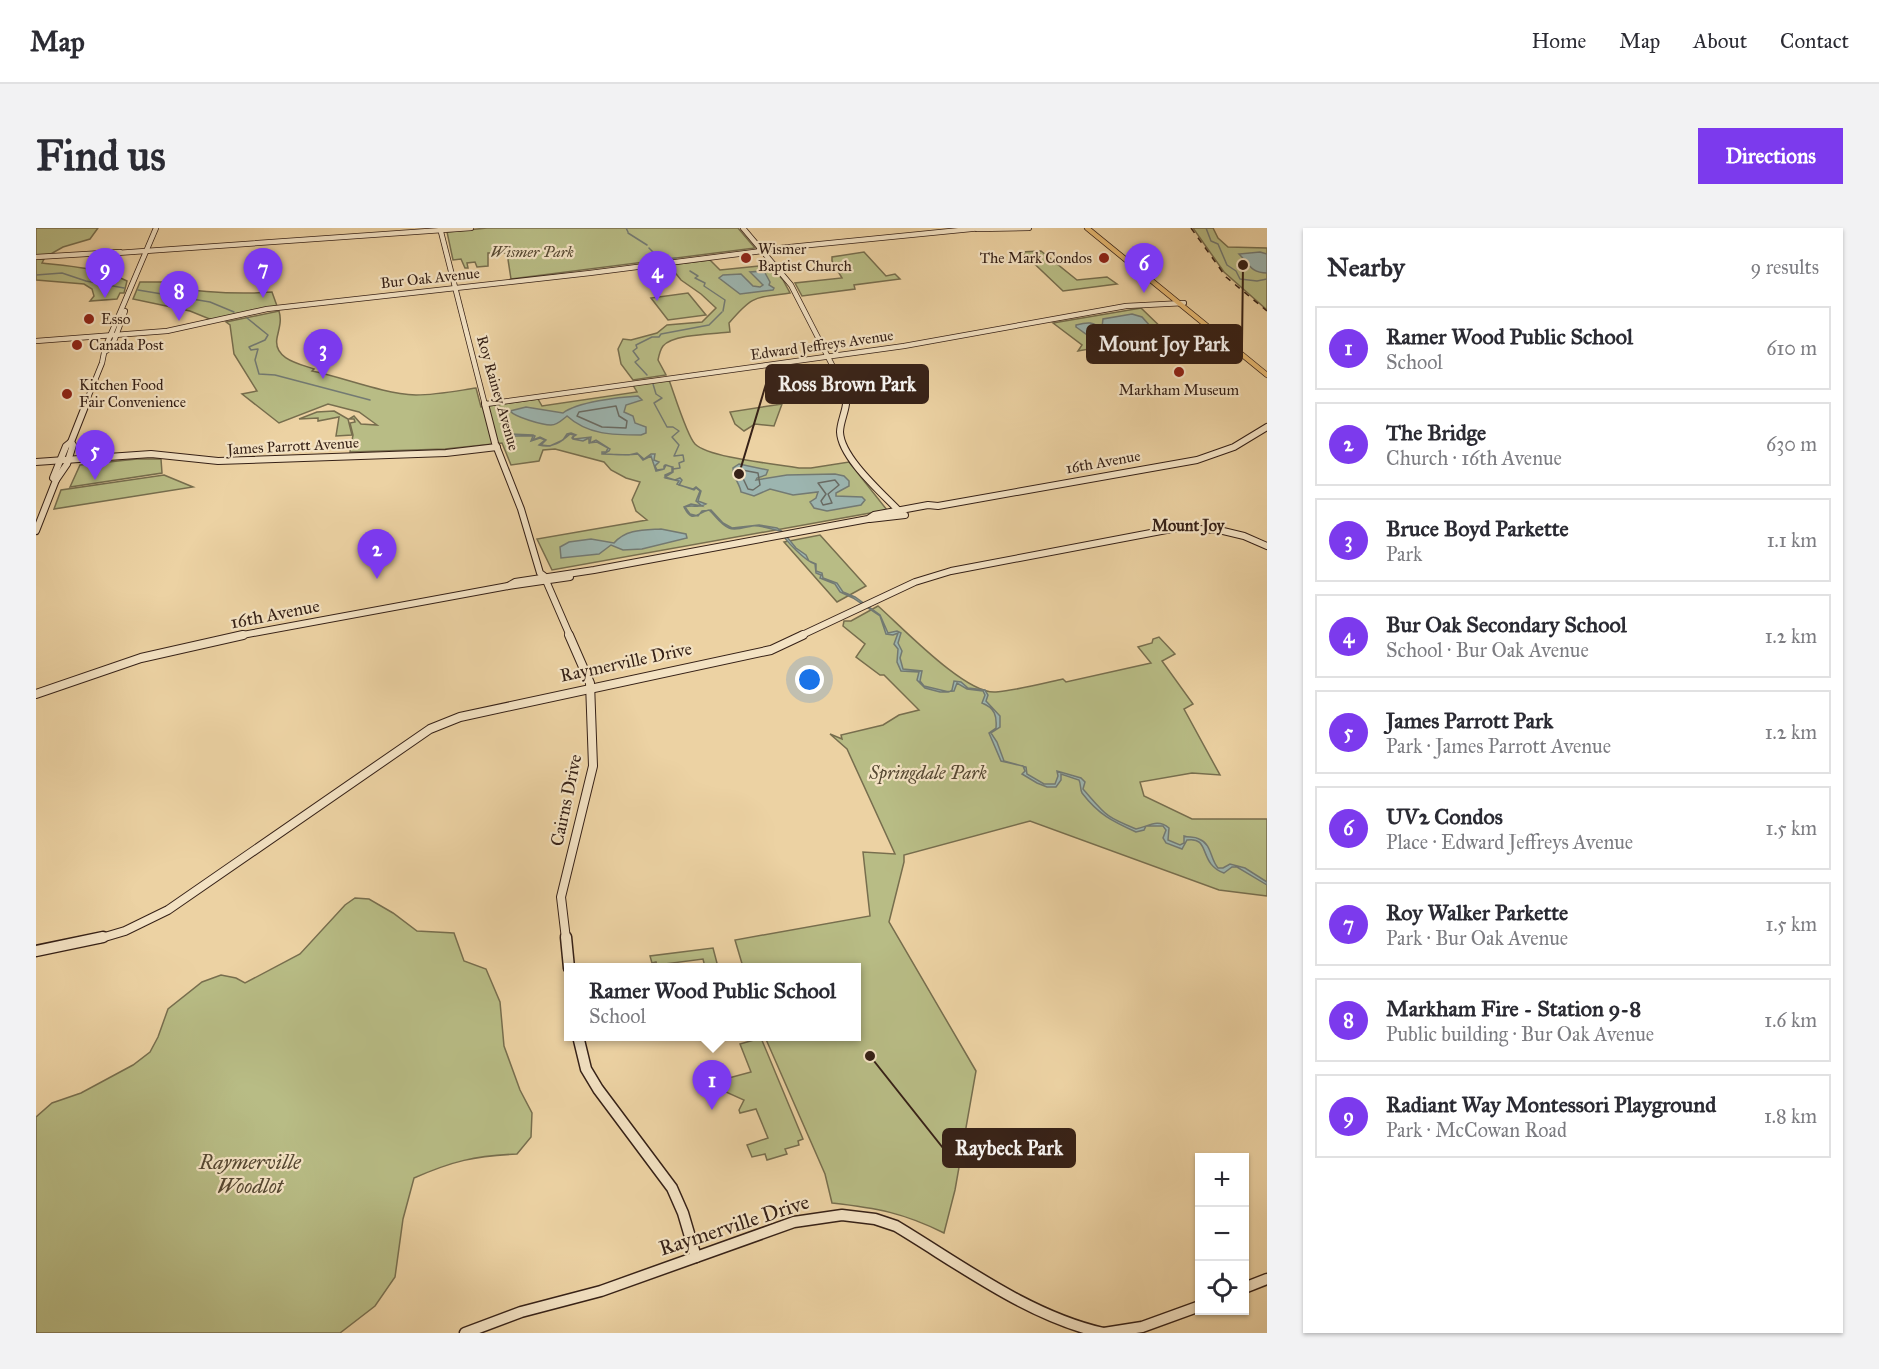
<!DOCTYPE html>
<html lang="en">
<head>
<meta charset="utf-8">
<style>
  :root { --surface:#fff; --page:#f2f2f3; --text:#2b2b33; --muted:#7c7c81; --line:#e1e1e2; --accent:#7c3aed }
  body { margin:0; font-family:"IM FELL Great Primer",serif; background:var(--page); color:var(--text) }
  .controls { position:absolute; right:18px; bottom:18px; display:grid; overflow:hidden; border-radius:0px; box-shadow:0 2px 4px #0004 }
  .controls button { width:54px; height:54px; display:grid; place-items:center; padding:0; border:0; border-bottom:2px solid var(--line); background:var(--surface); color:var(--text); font:30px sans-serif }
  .you { position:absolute; left:774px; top:452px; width:21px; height:21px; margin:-15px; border:4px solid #fff; border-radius:50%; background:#1a73e8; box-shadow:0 0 0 9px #1a73e833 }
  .badge { display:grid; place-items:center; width:39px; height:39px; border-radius:50%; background:var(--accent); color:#fff; font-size:20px; font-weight:700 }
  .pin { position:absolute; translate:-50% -50px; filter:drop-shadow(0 2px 3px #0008) }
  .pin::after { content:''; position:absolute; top:32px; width:21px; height:18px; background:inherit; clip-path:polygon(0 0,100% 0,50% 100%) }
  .popup { position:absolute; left:528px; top:735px; width:297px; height:78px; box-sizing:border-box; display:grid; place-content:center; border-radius:0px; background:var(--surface); filter:drop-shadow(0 2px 4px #0005); font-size:20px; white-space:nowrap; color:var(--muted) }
  .popup b { font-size:22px; color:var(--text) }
  .popup::after { content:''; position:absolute; left:50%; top:100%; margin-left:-12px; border:12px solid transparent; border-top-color:var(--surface) }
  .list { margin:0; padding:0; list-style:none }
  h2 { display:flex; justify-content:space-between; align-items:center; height:78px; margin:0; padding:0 24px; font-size:26px }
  h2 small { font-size:20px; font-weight:400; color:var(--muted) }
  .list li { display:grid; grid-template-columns:39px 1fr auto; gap:18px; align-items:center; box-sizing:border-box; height:84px; margin:0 12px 12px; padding:0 12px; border:2px solid var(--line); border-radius:0px }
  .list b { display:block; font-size:22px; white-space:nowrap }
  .list p { margin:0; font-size:20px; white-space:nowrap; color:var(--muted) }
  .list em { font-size:20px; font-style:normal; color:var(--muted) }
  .icon { flex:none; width:33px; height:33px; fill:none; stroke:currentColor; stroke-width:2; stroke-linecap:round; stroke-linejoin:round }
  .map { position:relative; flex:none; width:1231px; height:1105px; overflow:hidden; border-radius:0px }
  header { display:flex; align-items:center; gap:36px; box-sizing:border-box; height:84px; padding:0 30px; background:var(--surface); border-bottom:2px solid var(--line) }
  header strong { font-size:28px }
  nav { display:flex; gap:33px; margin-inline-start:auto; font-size:21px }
  .intro { display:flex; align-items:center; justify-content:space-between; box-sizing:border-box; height:144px; padding:0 36px }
  h1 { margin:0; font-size:42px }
  .button { padding:15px 27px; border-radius:0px; background:var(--accent); color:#fff; font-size:21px; font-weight:700 }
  main { display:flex; gap:36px; padding:0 36px }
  aside { flex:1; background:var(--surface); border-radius:0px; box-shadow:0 2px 4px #0004 }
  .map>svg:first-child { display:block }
  .green { fill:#b8bc85; stroke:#776e4e; stroke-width:1.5 }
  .water { fill:#9cb5b0; stroke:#737a73; stroke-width:1.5 }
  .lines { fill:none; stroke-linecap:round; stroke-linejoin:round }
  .shore { stroke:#696b64; stroke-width:1.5 }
  .stream { stroke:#737a73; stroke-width:1.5 }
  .secondary-far3-casing { stroke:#362117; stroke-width:6 }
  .secondary-far2-casing { stroke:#362117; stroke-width:8 }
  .secondary-far1-casing { stroke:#362117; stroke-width:10 }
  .secondary-casing { stroke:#362117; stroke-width:13 }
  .primary-casing { stroke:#362117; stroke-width:6 }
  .secondary-far3 { stroke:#f3e2c3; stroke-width:4.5 }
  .secondary-far2 { stroke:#f3e2c3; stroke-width:6 }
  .secondary-far1 { stroke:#f3e2c3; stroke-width:8 }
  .secondary { stroke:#f3e2c3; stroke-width:10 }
  .primary { stroke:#e6b972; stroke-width:4.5 }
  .rail { stroke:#362117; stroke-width:1.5; stroke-dasharray:6 6; stroke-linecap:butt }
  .poi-dot { fill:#8f2418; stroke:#f3e2c3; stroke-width:2 }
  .labels { text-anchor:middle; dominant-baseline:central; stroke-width:4.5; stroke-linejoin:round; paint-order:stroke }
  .far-poi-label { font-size:15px; fill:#362117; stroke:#f3e2c3; text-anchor:start }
  .far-park-label { font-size:15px; font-style:italic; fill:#564832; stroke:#f3e2c3 }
  .far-street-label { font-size:15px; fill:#362117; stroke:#f3e2c3 }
  .far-neighbourhood-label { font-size:16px; font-weight:bold; fill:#362117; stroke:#f3e2c3 }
  .street-label { font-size:18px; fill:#362117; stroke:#f3e2c3 }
  .park-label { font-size:18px; font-style:italic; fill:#564832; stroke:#f3e2c3 }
  .near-park-label { font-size:21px; font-style:italic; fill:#564832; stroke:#f3e2c3 }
  .near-street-label { font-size:21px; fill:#362117; stroke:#f3e2c3 }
  .leader { fill:none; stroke:#362117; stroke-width:2 }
  .callout-dot { fill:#362117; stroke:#f3e2c3; stroke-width:2 }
  .callout { fill:#362117; stroke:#362117; stroke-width:2 }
  .callout-label { font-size:20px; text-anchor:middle; font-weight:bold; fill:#fff }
</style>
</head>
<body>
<header>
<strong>Map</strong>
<nav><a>Home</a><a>Map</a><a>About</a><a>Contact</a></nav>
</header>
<div class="intro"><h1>Find us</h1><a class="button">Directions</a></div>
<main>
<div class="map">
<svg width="1231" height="1105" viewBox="0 0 1231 1105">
  <rect width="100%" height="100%" fill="#ecd2a3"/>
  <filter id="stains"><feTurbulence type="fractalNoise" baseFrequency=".00333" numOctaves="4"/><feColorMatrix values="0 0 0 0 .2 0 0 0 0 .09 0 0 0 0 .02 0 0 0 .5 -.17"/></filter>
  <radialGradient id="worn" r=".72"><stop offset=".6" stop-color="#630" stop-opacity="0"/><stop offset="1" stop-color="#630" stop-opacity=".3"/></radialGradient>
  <!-- green -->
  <g class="green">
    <path d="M0 0H62L54 11 27 19 13 27 0 28Z"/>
    <path d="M451 0H702L719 20 475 51 471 25H452V38L441 39 439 34 431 35 432 40H429L425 31 417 32 411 4Z"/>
    <path d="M1157 0H1177L1182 10 1192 19 1231 20V82L1188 44Z"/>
    <path d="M1005 23 1041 52 1071 49 1081 56 1027 63 986 24Z"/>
    <path d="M828 24 850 48 859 46 864 51 818 57 819 61 766 68 759 55 806 50 796 33V29Z"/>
    <path d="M0 31H8L6 35C34 38 65 40 91 53L88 65H84L81 71 54 73 58 68 56 61 48 56 0 52Z"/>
    <path d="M674 32 684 42 734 37 747 52 754 65C718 70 717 67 693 95L694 104C678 106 637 106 627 118 624 122 623 127 622 132L630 147 597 152 585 136 582 121 587 111 595 112 621 105 631 97 666 94 680 80 665 66 645 52 633 37Z"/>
    <path d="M104 54H134L129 59C165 64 200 67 236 64L241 78 176 92 154 83 97 71Z"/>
    <path d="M652 65 670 87 632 92 615 70Z"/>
    <path d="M1105 80 1133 107 1042 123 1046 117 1017 95Z"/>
    <path d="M243 83C246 93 243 100 241 110 237 131 264 136 278 141L276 143C310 150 344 165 380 167 400 167 420 163 440 160L445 179 502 171 506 178 601 164 597 157 633 152C638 165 651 208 659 216 673 230 741 236 763 240H775L813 234 851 282 516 342 501 311 611 292 600 283 596 272 604 254 590 250 575 242 568 234 519 221 507 222 503 233 475 237 466 215 409 221 314 224 317 207 314 195 319 194 318 191H313L318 188 325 196 341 197 323 184 292 176 243 195 206 166 221 163 198 126 194 97 190 94Z"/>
    <path d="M746 176 738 198 719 196 708 203 699 196 694 184Z"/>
    <path d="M298 183 312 191 316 207 300 208 303 189 282 193V190L263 191 281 184Z"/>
    <path d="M101 231H125L126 245 34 259 44 237Z"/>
    <path d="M128 247 157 259 18 281 25 262Z"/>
    <path d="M784 307 830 358 801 374 748 314Z"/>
    <path d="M842 378C865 398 930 467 960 464 982 462 1005 456 1027 451L1030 454 1115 435 1102 419 1116 415 1117 411 1123 409 1139 426 1126 433 1157 476 1148 481 1184 547 1156 545 1104 554 1108 568 1156 591H1231V668L1183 662 994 593 868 627V634L853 694 940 843 919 962 908 1005C868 985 841 980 796 975L789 946 729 809 820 808V740L707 739 699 712 834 688 827 624 859 626 811 521 794 506 806 511 805 507 847 497 863 487 883 482 848 447H844L820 429 829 416 807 398 808 393H815Z"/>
    <path d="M319 670 333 671 357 685 381 703 418 705 428 733 450 741 464 774 468 818 484 862 496 885 495 909 481 926C438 928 417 933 378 950L367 991 359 1049 339 1078 304 1105H0V889L16 875 45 865 97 837 114 824 122 809 132 781 166 754 185 747 200 750 209 755 264 726 309 677Z"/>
    <path d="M677 720 682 739H669L667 731 621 737 620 734 616 735 614 728Z"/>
    <path d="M725 810 767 911 762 913 763 917 749 921 751 926 731 932 729 926 716 929 711 917 732 910 720 881 704 885 703 882 708 872 681 860 678 854 715 844 704 816Z"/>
  </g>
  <!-- water -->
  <g class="water">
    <path d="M1224 24 1231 26V45C1215 45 1213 36 1203 26Z"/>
    <path d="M728 43 734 54 733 57 738 60 737 62 704 66 683 50 687 47 705 46 717 58 724 59 727 57 714 44Z"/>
    <path d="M1096 86 1106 89 1116 100 1104 103 1091 97 1097 104 1079 105V107C1054 113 1059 112 1040 99V97C1051 94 1058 93 1066 102L1074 103 1066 99 1067 91Z"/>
    <path d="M602 168 606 172 590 177 588 184 597 188 599 195 610 199V205L605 207C577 207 552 207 531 188 527 191 522 197 515 197 506 197 479 189 474 183L490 179 527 185C541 174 583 169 602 168Z"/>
    <path d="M535 205 540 207 537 209 538 211 555 209 554 215 560 212 574 221 573 223 567 226 593 227 601 225 608 231 615 226H619L618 232 623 234 619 238 621 242 628 241V238L629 237 637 239V244L629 249 639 252 644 250 646 252 643 257 657 261 660 259 665 263 662 273 670 276C663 281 657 276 649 279L654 286 662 288 666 283 675 282 687 295 696 300 723 297 741 300 747 304 760 320 770 327 773 333 780 336V343L786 345 787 350 801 355 807 364 819 369 844 387 852 405 861 403 865 405 862 415 866 423 864 430 867 441 886 443 884 453 888 458 913 464 916 462 918 453 925 454 932 460 949 462 952 467 950 473 964 488V499L955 505 961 514 968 533 990 539 991 546 1008 556H1019L1022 548 1021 543 1045 550 1049 554 1047 561C1070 587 1068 588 1100 601 1112 599 1121 590 1133 600L1132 612 1144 617 1148 615V608C1153 610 1158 608 1163 611 1176 616 1174 631 1182 640H1187L1194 636 1209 640 1231 654V657L1201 639H1196L1188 645C1162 636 1175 608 1151 612L1146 621 1130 615 1127 610 1130 602 1127 598H1110L1108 602 1100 604C1076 593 1063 587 1046 565 1044 561 1045 556 1043 552L1025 546V552L1020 559H1011L1001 555 986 546 989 543 987 538 965 533 953 505 960 500C961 488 959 480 946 475L949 467 947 463 931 461 921 455 918 463 904 464 889 460 881 452 883 444 865 443 861 434 862 421 858 416 862 405 857 407 850 406 844 388 817 370 804 364 799 356 784 350 785 347 780 345 779 336C769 333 749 312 744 303 737 301 723 297 716 298 710 299 699 303 693 300 684 296 680 288 673 282 661 284 657 297 648 279L655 276 666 278 660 273 664 263 660 260 658 262 641 256 643 253 629 250V247L636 244V239L630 237 628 241 620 243 615 228 607 232 602 226C589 228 578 226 566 226V224H570L572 220 561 214 553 215V210L547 213 537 211 536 210 538 207 534 206C526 213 517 221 503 217L509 212 504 210 495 213 497 208H473L475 206 497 207 499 208 497 212 504 209 510 212 505 217 514 218 527 212 531 206Z"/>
    <path d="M703 236 732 242 730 247 721 250 720 252 751 247 799 246 808 248 813 253V258L800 265V268L826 269 829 272 825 277 791 283 778 280 774 274 780 270 782 264 757 267 734 261 718 268 705 264C704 256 697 250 697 240Z"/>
    <path d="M625 301 650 306 651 310 606 321 587 322 575 317 563 326 525 330 524 319 533 314 555 311 578 315C590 301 608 302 625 301Z"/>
  </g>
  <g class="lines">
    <!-- shore -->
    <g class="shore">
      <path d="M580 178 583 188 591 193 590 200 566 199 541 188 543 184Z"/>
      <path d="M706 242 722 245 724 257 717 262 712 261 704 244Z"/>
      <path d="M799 252 803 257 792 266 796 275 787 277 785 273 790 266 782 255Z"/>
    </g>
    <!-- stream -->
    <g class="stream">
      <path d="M590 0 592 4"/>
      <path d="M1170 0 1175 13 1182 16 1191 37 1200 43 1204 51 1221 53 1231 51"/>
      <path d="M592 5 611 17"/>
      <path d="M613 20 619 26"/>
      <path d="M620 27 632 31 640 30"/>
      <path d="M654 43 662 48 659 50 669 55 668 58 689 72 687 83"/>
      <path d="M0 47 26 45 50 53 88 60"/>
      <path d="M102 62 174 74 198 84"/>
      <path d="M211 90 232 107 229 112 213 119 215 122 222 121 219 132 223 146 239 147 334 172"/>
      <path d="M611 147 599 134 603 131 597 123 601 120 600 117 616 109H623L625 106 673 97 686 84"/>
      <path d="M617 156 620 166 626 170 618 175 631 199H637L643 203 636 209 643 217 638 228 647 227 648 233 643 235 644 240 637 241"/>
    </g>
    <!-- secondary-far3 casing -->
    <g class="secondary-far3-casing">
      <g id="secondary-far3">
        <path d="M404 0 449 177"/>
        <path d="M707 0 755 57 810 164V177"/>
        <path d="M941 1 993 0"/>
        <path d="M723 22 945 0"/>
        <path d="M81 25 435 0"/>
        <path d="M0 29 84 24"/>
        <path d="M0 113 131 103 231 81 554 45 726 23"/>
        <path d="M70 123 76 119 89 83"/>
        <path d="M450 176 868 118 1090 78 1148 75"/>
        <path d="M49 177 66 135 69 120 120 0"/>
      </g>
    </g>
    <!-- secondary-far2 casing -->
    <g class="secondary-far2-casing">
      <g id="secondary-far2">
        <path d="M449 176 459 215 485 281 504 345 508 348 534 408"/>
        <path d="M810 176C809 185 804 195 804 204 805 230 847 266 864 284"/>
        <path d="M0 234 115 226 182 233 410 225 461 219"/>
        <path d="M20 252 17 250 30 218 35 214"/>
        <path d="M834 291 869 287"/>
        <path d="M0 303 20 252 31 236 37 217 35 214 50 176"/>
        <path d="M472 358 479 354 558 342 832 291 838 287 892 277 902 278 1161 232 1198 219 1231 199"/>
        <path d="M201 408 472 358 534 349"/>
        <path d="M764 408 879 354 915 343 1141 300 1183 302 1208 308 1231 318"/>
      </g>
    </g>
    <!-- secondary-far1 casing -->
    <g class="secondary-far1-casing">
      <g id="secondary-far1">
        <path d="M0 466 105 430 207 407"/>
        <path d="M62 711 89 703 132 682 394 501 424 489 735 422 767 407"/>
        <path d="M530 711 525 669 557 538 554 455 533 407"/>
      </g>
    </g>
    <!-- secondary casing -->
    <g class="secondary-casing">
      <g id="secondary">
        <path d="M530 709 533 740"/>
        <path d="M0 723 67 709"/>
        <path d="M542 808 550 841 562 861 636 960 647 985 660 1029"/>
        <path d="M1208 1060 1231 1051"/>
        <path d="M429 1105 485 1084 565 1063 758 994 806 987 839 991 860 998C925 1037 992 1088 1067 1105"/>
        <path d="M1068 1105 1106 1099 1164 1078"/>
      </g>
    </g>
    <!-- primary casing -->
    <g class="primary-casing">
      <path id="primary" d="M1051 0 1231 147"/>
    </g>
    <!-- secondary-far3 -->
    <use href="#secondary-far3" class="secondary-far3"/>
    <!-- secondary-far2 -->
    <use href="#secondary-far2" class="secondary-far2"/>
    <!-- secondary-far1 -->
    <use href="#secondary-far1" class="secondary-far1"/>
    <!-- secondary -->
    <use href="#secondary" class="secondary"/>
    <!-- primary -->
    <use href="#primary" class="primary"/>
    <!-- rail -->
    <path class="rail" d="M1155 0 1190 49 1231 83"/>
  </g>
  <!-- markers -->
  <g class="poi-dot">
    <circle cx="710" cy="30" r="6"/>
    <circle cx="1068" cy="30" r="6"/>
    <circle cx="53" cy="91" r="6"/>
    <circle cx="41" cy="117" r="6"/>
    <circle cx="1143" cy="144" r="6"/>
    <circle cx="31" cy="166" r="6"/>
  </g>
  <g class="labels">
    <!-- far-poi labels -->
    <g class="far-poi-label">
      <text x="722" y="21">Wismer<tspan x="722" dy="17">Baptist Church</tspan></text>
      <text x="1056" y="30" text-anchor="end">The Mark Condos</text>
      <text x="65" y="91">Esso</text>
      <text x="53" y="117">Canada Post</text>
      <text x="43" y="157">Kitchen Food<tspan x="43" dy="17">Fair Convenience</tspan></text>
      <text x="1143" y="162" text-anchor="middle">Markham Museum</text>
    </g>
    <!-- far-park labels -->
    <g class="far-park-label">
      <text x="496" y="24">Wismer Park</text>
    </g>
    <!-- far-street labels -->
    <g class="far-street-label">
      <text transform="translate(394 50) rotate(-6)">Bur Oak Avenue</text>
      <text transform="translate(786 117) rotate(-8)">Edward Jeffreys Avenue</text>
      <text transform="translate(462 165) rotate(74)">Roy Rainey Avenue</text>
      <text transform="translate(257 218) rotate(-3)">James Parrott Avenue</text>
      <text transform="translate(1067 234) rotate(-10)">16th Avenue</text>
    </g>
    <!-- far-neighbourhood labels -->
    <g class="far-neighbourhood-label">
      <text x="1152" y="297">Mount Joy</text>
    </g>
    <!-- street labels -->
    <g class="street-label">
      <text transform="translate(239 386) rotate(-11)">16th Avenue</text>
      <text transform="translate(590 434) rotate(-12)">Raymerville Drive</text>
      <text transform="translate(530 572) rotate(-78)">Cairns Drive</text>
    </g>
    <!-- park labels -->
    <g class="park-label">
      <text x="892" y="545">Springdale Park</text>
    </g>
    <!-- near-park labels -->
    <g class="near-park-label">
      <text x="214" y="934">Raymerville<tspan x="214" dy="24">Woodlot</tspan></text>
    </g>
    <!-- near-street labels -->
    <g class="near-street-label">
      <text transform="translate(698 997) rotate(-18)">Raymerville Drive</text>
    </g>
  </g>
  <!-- callouts -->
  <path class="leader" d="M1207 37L1206 116M703 246L730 156M834 828L907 920"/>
  <g class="callout-dot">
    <circle cx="1207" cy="37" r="6"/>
    <circle cx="703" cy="246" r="6"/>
    <circle cx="834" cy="828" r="6"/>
  </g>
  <g class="callout">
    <rect x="1051" y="97" width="155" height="38" rx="6"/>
    <rect x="730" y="137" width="162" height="38" rx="6"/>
    <rect x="907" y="901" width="132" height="38" rx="6"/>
  </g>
  <g class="callout-label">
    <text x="1128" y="123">Mount Joy Park</text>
    <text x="811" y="163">Ross Brown Park</text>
    <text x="973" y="927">Raybeck Park</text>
  </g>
  <rect width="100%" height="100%" filter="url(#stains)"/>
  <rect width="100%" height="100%" fill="url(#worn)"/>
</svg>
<div class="controls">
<button>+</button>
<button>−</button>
<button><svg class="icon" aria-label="locate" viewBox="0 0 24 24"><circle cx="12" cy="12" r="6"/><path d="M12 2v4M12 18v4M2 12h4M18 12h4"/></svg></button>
</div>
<div class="you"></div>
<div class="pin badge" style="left:676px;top:882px">1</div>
<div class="popup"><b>Ramer Wood Public School</b>School</div>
<div class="pin badge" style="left:341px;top:351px">2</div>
<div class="pin badge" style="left:287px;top:151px">3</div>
<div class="pin badge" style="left:621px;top:73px">4</div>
<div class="pin badge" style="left:59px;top:252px">5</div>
<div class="pin badge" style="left:1108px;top:65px">6</div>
<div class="pin badge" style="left:227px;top:70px">7</div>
<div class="pin badge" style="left:143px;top:93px">8</div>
<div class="pin badge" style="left:69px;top:70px">9</div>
</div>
<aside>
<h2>Nearby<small>9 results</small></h2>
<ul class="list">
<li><span class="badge">1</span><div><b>Ramer Wood Public School</b><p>School</p></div><em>610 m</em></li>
<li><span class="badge">2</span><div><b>The Bridge</b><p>Church · 16th Avenue</p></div><em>630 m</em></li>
<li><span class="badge">3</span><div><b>Bruce Boyd Parkette</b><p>Park</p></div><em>1.1 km</em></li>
<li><span class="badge">4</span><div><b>Bur Oak Secondary School</b><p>School · Bur Oak Avenue</p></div><em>1.2 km</em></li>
<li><span class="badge">5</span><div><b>James Parrott Park</b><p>Park · James Parrott Avenue</p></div><em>1.2 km</em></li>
<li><span class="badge">6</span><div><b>UV2 Condos</b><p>Place · Edward Jeffreys Avenue</p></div><em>1.5 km</em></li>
<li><span class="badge">7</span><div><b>Roy Walker Parkette</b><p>Park · Bur Oak Avenue</p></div><em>1.5 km</em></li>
<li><span class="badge">8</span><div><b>Markham Fire - Station 9-8</b><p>Public building · Bur Oak Avenue</p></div><em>1.6 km</em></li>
<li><span class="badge">9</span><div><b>Radiant Way Montessori Playground</b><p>Park · McCowan Road</p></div><em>1.8 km</em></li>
</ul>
</aside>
</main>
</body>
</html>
